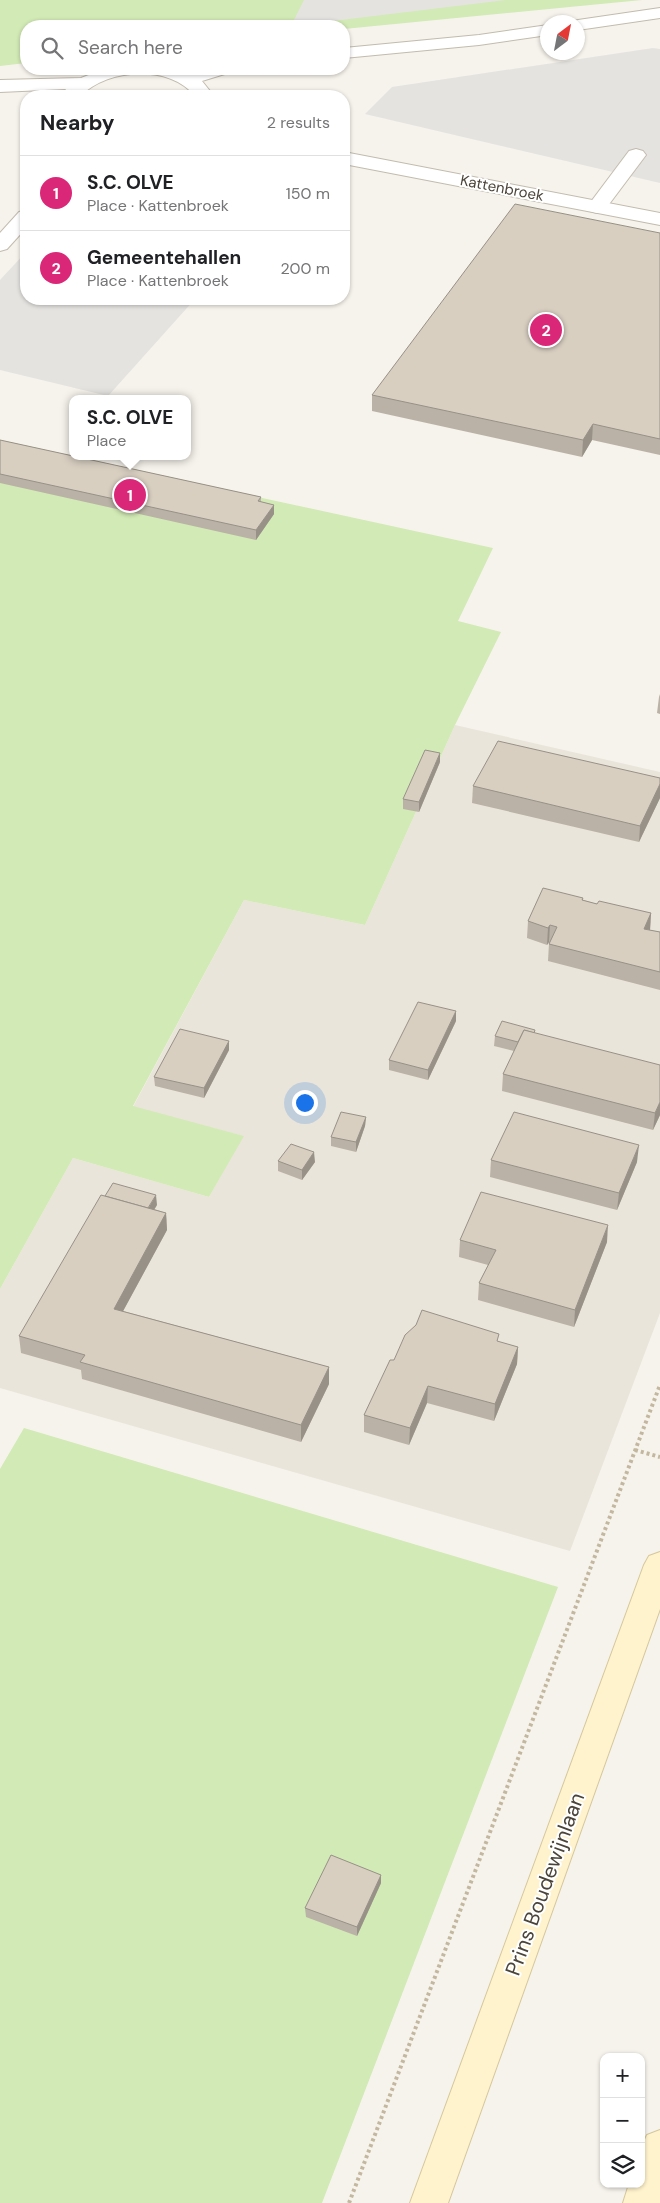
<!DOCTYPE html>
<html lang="en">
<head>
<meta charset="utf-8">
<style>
  :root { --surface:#fff; --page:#f6f6f6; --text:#202124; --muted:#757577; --line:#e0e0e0; --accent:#db2777 }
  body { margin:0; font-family:"DM Sans",sans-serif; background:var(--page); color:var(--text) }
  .controls { position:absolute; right:15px; bottom:15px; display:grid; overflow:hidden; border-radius:10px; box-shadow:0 1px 4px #0004 }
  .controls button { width:45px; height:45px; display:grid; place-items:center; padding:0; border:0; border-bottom:1px solid var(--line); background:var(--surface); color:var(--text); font:25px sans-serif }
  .compass { position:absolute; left:540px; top:15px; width:45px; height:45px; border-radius:50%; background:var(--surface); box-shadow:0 1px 4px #0004; rotate:32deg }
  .you { position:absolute; left:304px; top:1102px; width:18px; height:18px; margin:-12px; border:4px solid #fff; border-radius:50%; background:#1a73e8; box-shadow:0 0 0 8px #1a73e833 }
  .badge { display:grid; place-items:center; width:32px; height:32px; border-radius:50%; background:var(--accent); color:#fff; font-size:16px; font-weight:700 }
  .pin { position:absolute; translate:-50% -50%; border:2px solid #fff; box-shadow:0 1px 5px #0006 }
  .popup { position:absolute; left:69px; top:395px; width:122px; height:65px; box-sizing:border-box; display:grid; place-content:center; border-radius:10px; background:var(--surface); filter:drop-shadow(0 1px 4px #0005); font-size:16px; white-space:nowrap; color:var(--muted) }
  .popup b { font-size:19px; color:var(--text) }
  .popup::after { content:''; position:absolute; left:50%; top:100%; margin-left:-10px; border:10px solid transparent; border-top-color:var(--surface) }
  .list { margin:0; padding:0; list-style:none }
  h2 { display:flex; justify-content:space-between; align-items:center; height:65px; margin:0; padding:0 20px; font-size:21px }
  h2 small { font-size:16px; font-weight:400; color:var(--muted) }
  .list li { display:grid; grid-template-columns:32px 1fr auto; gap:15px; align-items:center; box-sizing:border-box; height:75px; padding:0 20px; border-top:1px solid var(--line) }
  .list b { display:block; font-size:19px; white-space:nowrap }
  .list p { margin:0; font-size:16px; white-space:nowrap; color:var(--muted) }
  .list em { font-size:16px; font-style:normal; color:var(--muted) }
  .icon { flex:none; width:28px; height:28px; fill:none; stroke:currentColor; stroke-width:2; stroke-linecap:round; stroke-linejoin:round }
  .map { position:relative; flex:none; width:660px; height:2203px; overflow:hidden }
  .search { position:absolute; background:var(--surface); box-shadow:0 1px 4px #0004; left:20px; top:20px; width:330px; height:55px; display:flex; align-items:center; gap:12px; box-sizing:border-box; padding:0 18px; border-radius:20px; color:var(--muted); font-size:19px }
  .panel { position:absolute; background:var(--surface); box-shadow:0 1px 4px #0004; left:20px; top:90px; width:330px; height:215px; border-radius:20px }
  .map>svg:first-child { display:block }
  .residential { fill:#eae5da }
  .green { fill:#d2eab5 }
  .parking { fill:#e5e3e0 }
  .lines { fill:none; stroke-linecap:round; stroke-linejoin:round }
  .service-casing { stroke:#c2bbae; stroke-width:2 }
  .minor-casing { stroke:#c2bbae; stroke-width:2 }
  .secondary-casing { stroke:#d6c79b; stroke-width:2 }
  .path { stroke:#c4b79f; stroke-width:4; stroke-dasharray:3 3; stroke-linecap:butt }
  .service { fill:#fff; fill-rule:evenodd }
  .minor { fill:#fff; fill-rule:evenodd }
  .secondary { fill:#fff3cd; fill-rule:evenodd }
  .wall { fill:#bab2a6 }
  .shaded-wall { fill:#979187 }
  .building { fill:#d8cfc1; stroke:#979187 }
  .labels { text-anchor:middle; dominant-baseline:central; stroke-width:4; stroke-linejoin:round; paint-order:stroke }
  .far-street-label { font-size:15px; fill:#4b4439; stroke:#fff }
  .near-street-label { font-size:21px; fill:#4b4439; stroke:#fff }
</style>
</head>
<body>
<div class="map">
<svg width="660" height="2203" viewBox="0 0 660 2203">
  <rect width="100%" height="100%" fill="#f6f3ec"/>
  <!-- residential -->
  <path class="residential" d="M455 725 660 772V1313L570 1551 0 1388V1289L73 1158 209 1197 243 1136 133 1107 244 900 365 925Z"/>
  <!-- green -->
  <g class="green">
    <path d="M0 0H642L344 29V26H26V63L0 66Z"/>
    <path d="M0 441 493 548 458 621 501 632 455 725 365 925 244 900 133 1106 244 1136 209 1197 73 1158 0 1289Z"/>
    <path d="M24 1428 558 1587 322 2203H0V1469Z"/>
  </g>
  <!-- parking -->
  <g class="parking">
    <path d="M304 0H506L291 26Z"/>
    <path d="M653 48 660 49V183L365 114 392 87Z"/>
    <path d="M26 252V299H195L108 396 0 370V280Z"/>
  </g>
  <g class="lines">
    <!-- service casing -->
    <g class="service-casing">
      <path id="service" d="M636 149 643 151 646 155 604 211 597 213 590 211 587 207 629 151Z"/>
    </g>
    <!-- minor casing -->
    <g class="minor-casing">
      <g id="minor">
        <path d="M660 8V18L578 30V22H571L578 20Z"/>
        <path d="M548 25V35L479 45 344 58V48L479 35Z"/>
        <path d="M104 69H177L189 73 204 69H231L228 73 202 81 214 96H195C169 64 109 68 80 96H61L66 89 0 92V80L81 78Z"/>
        <path d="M344 152 660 213V225L344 164Z"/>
        <path d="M26 210V228L7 249 0 251V233L19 212Z"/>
      </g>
    </g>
    <!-- secondary casing -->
    <g class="secondary-casing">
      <g id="secondary">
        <path d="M660 1552V1609L448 2203H410L644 1565 649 1556Z"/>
        <path d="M660 2130V2203H623L629 2184H641V2148L647 2135Z"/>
      </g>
    </g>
    <!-- path -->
    <g class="path">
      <path d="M635 1450 660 1457"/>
      <path d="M349 2203 660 1385"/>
    </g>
    <!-- service -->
    <use href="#service" class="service"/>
    <!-- minor -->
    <use href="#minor" class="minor"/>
    <!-- secondary -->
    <use href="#secondary" class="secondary"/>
  </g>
  <!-- wall -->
  <g class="wall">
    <path d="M660 233V455L592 440 582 457 372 411V395Z"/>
    <path d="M0 440 261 497V502L274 505V514L256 540 0 483Z"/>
    <path d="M660 694V714L657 713 659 697Z"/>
    <path d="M440 762 419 812 403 809V799Z"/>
    <path d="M660 778V798L639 842 472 803 473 786Z"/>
    <path d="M583 898V900L597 904 651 913 650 930 660 932V990L548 961 549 943V942L547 945 527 938 528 921Z"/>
    <path d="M456 1021 428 1080 389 1070V1060Z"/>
    <path d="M535 1033 660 1115 653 1130 502 1091 503 1074 514 1051 494 1046 495 1036Z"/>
    <path d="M229 1041V1050L204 1098 155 1086 154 1077Z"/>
    <path d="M366 1117 365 1126 356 1152 331 1146V1137Z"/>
    <path d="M491 1160 637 1162 617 1210 490 1177Z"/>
    <path d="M278 1161 315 1162 302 1180 278 1171Z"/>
    <path d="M157 1205 154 1209 166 1213 167 1230 123 1311 329 1367V1384L301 1442 82 1379 81 1370 21 1353 19 1336Z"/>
    <path d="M460 1240 607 1242 574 1327 478 1300 479 1283 488 1265 459 1257Z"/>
    <path d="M499 1342 518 1347 517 1364 494 1421 427 1403 409 1445 364 1432V1415L394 1360Z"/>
    <path d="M381 1875V1883L357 1936 306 1917 305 1908Z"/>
  </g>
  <!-- shaded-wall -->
  <g class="shaded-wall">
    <path d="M593 424 592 440 582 457 583 440Z"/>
    <path d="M274 505V514L256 540V530Z"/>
    <path d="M440 753V762L419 812V802Z"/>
    <path d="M660 784V798L639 842 640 826Z"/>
    <path d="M651 913 650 930 644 929Z"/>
    <path d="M550 925 549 942 547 945 548 928Z"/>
    <path d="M456 1011V1021L428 1080V1070Z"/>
    <path d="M229 1041V1050L204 1098V1088Z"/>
    <path d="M660 1102V1115L653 1130 655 1113Z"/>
    <path d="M366 1117 365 1126 356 1152V1142Z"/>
    <path d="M639 1145 637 1162 617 1210 619 1193Z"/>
    <path d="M314 1152 315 1162 302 1180V1170Z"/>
    <path d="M156 1195 157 1205 147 1222 146 1212Z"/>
    <path d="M166 1213 167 1230 115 1326 114 1309Z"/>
    <path d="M608 1225 607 1242 574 1327 575 1310Z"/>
    <path d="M518 1347 517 1364 494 1421 495 1404Z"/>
    <path d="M329 1367V1384L301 1442V1425Z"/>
    <path d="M428 1386 427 1403 409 1445 410 1428Z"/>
    <path d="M381 1875V1883L357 1936V1927Z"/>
  </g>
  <!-- building -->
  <g class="building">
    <path d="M515 204 660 233V439L593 424 583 440 372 395Z"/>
    <path d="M0 440 261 497 258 501 274 505 256 530 0 474Z"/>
    <path d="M498 741 660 778V784L640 826 473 786Z"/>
    <path d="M425 750 440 753 419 802 403 799Z"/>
    <path d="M543 888 583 898 582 900 597 904 599 901 651 913 644 929 660 932V972L549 944 557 927 550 925 548 928 528 921Z"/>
    <path d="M418 1002 456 1011 428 1070 389 1060Z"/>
    <path d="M502 1021 535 1030 534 1033 524 1030 518 1042 495 1036Z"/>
    <path d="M180 1029 229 1041 204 1088 154 1077Z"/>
    <path d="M524 1030 660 1065V1102L655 1113 503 1074Z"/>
    <path d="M341 1112 366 1117 356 1142 331 1137Z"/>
    <path d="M514 1112 639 1145 619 1193 491 1160Z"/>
    <path d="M291 1144 314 1152 302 1170 278 1161Z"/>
    <path d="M113 1183 156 1195 148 1208 105 1196Z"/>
    <path d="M481 1192 608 1225 575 1310 479 1283 496 1250 460 1240Z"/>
    <path d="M101 1195 166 1213 114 1309 329 1367 301 1425 80 1362 85 1355 19 1336Z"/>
    <path d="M422 1310 499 1334 497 1341 518 1347 495 1404 428 1386 410 1428 364 1415 390 1360H394L405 1335 416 1325Z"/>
    <path d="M331 1855 381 1875 357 1927 305 1908Z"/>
  </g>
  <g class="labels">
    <!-- far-street labels -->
    <g class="far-street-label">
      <text transform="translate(502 188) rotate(11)">Kattenbroek</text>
    </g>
    <!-- near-street labels -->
    <g class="near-street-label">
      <text transform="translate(545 1884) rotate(-70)">Prins Boudewijnlaan</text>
    </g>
  </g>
</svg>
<div class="controls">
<button>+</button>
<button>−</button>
<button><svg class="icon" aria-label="layers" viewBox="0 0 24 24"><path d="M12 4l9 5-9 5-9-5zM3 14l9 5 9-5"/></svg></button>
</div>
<svg class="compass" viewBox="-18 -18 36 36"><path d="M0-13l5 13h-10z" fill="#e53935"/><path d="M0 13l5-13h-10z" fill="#757577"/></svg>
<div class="you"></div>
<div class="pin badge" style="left:130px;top:495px">1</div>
<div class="popup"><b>S.C. OLVE</b>Place</div>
<div class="pin badge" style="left:546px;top:330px">2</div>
<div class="search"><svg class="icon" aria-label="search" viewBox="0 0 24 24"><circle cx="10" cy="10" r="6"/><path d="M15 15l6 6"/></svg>Search here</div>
<section class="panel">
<h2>Nearby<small>2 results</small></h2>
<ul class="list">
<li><span class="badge">1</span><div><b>S.C. OLVE</b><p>Place · Kattenbroek</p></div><em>150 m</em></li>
<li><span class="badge">2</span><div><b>Gemeentehallen</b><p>Place · Kattenbroek</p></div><em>200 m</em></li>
</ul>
</section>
</div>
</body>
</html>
